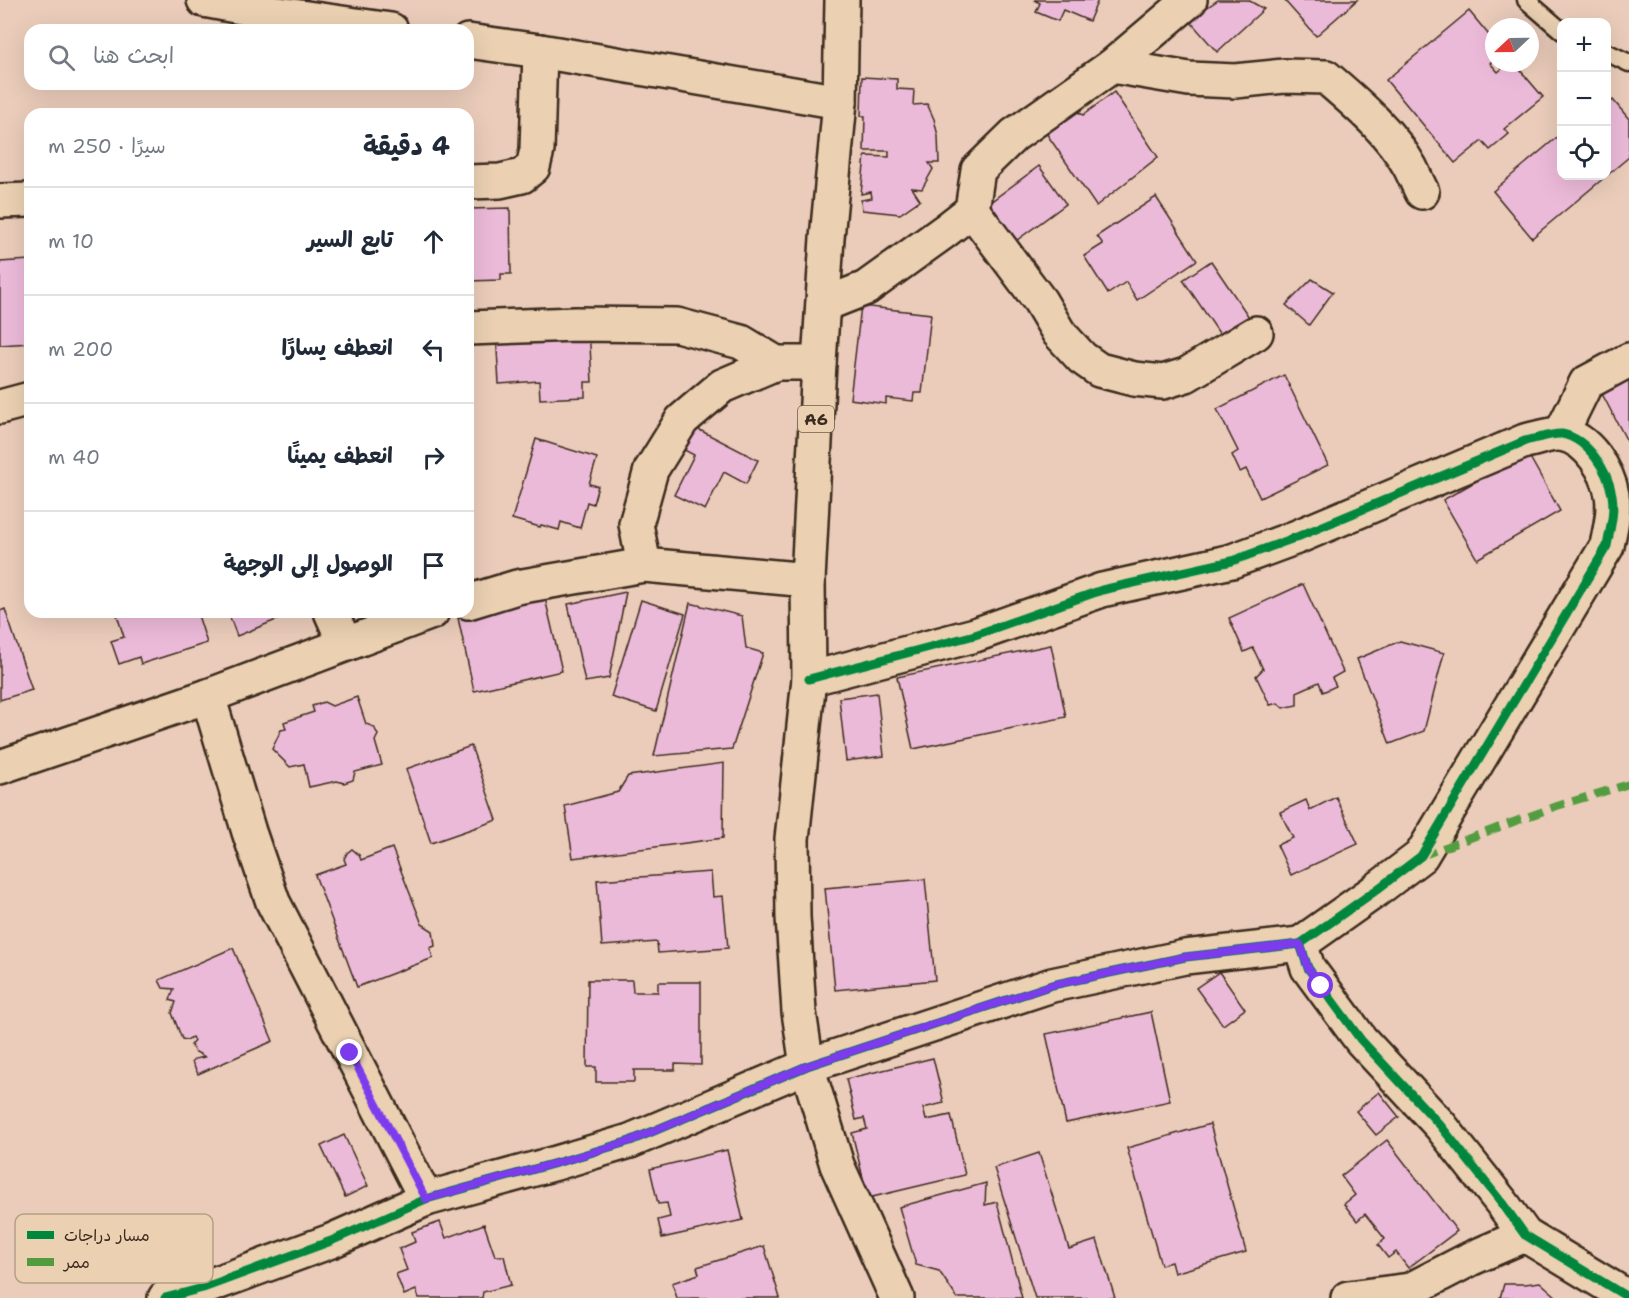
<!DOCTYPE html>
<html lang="ar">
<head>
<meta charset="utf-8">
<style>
  :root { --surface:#fff; --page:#f2f2f3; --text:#1f2937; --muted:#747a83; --line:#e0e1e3 }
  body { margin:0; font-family:"Shantell Sans","Playpen Sans Arabic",sans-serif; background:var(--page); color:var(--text); direction:rtl }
  .controls { position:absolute; right:18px; top:18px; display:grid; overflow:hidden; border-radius:12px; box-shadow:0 6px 24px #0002 }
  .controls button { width:54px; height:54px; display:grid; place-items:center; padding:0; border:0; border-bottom:2px solid var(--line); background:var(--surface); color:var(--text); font:30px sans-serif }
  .compass { position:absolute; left:1485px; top:18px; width:54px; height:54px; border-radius:50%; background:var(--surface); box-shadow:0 6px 24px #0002; rotate:248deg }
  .stop { position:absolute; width:18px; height:18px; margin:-14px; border:4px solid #7c3aed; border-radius:50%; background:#fff }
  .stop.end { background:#7c3aed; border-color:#fff; box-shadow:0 2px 6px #0008 }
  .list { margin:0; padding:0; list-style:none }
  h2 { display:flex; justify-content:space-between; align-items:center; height:78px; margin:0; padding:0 24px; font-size:26px }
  h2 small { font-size:20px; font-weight:400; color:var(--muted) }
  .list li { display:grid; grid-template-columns:39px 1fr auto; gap:18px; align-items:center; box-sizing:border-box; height:108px; padding:0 24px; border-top:2px solid var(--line) }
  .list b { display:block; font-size:22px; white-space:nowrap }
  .list em { font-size:20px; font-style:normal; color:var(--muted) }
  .icon { flex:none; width:33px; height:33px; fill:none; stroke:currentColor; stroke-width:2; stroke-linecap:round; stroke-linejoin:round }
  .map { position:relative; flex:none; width:1629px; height:1298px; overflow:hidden; direction:ltr }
  .search { position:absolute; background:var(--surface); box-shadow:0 6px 24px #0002; left:24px; top:24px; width:450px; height:66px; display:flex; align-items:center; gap:15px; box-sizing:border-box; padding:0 21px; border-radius:18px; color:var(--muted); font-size:22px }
  .panel { position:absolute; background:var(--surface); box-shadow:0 6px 24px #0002; left:24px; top:108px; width:450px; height:510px; border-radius:18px; direction:rtl }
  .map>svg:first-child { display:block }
  .building { fill:#ecbad9; stroke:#3b2a1e; stroke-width:1.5 }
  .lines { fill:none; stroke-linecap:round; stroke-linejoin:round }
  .lane-casing { stroke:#3b2a1e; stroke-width:21 }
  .street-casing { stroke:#3b2a1e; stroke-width:38 }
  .secondary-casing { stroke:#3b2a1e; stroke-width:38 }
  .highway-casing { stroke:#3b2a1e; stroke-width:38 }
  .lane { stroke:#ebd1b2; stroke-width:16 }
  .street { stroke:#ebd1b2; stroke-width:33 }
  .secondary { stroke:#ebd1b2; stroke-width:33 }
  .highway { stroke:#ebd1b2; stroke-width:33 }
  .quiet { stroke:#529c3f; stroke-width:8; stroke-dasharray:15 8; stroke-linecap:butt }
  .cycleway-casing { stroke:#ebd1b2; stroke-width:13 }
  .cycleway { stroke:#00873e; stroke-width:9 }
  .route { stroke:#7c3aed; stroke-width:8 }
  .labels { text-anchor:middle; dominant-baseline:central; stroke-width:4.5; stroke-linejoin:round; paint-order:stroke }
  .shield { fill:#ebd1b2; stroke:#705c4a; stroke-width:1.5 }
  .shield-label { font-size:16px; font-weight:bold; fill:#3b2a1e }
  .key { fill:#ebd1b2; stroke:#b69f86; stroke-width:1.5 }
  .key-label { font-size:16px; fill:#3b2a1e }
</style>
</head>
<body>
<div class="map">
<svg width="1629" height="1298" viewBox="0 0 1629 1298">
  <rect width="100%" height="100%" fill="#ebccba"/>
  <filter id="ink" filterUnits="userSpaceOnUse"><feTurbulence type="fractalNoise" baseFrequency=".0167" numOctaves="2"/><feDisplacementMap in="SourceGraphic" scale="12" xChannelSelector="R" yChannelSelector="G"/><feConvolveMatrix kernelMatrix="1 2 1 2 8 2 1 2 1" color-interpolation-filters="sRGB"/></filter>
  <g filter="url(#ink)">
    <!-- building -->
    <g class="building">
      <path d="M1034 0H1098L1089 21 1063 10 1058 21 1036 12 1040 3Z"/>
      <path d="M1218 0H1248L1264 9 1217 52 1189 20Z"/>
      <path d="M1284 0H1357L1316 36Z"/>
      <path d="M1469 11 1494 41V59L1490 63 1498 72 1509 63H1514L1543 97 1504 129 1509 134 1490 150 1482 141 1455 163 1386 80Z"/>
      <path d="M862 77 897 79V89L914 90 913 105 927 104 934 119 938 136 939 163H929L933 169 922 189 912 188 920 200 900 214 862 210 861 200 872 198 871 192 861 194 865 156 889 157V151H864L865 116H861Z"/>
      <path d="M1114 92 1158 157 1096 206 1042 127 1075 110 1083 115Z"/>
      <path d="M1613 100 1629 119V157L1532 238 1493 191 1562 133V176H1606V106Z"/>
      <path d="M1039 166 1066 204 1013 243 985 206Z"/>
      <path d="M1156 197 1197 260 1137 300 1126 282 1108 294 1084 256 1103 244 1097 236Z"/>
      <path d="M510 208 511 274H501V280L468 281V209Z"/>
      <path d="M30 260V343L0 345V262Z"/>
      <path d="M1211 261 1253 323 1225 342 1183 280Z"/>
      <path d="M1312 279 1333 292 1309 325 1286 305Z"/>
      <path d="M861 306 931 314 922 393H914L913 401 886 398V404L850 399Z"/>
      <path d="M589 327 592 382H585V397L540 399 539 381 499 384 496 332Z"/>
      <path d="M1629 368V445L1600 390Z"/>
      <path d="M1284 375 1328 465 1260 498 1246 469 1240 472 1232 455 1238 451 1217 409Z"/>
      <path d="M686 423 758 460 746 484 724 472 705 510 674 495 694 455 675 445Z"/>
      <path d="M536 439 597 458 589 484 598 486 593 504 587 502 580 528 561 522 559 530 541 525 540 527 512 519Z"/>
      <path d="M1527 452 1560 511 1477 559 1443 500Z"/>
      <path d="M1303 584 1343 672 1332 678 1336 686 1323 692 1319 682 1297 692V705L1283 708 1278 703 1270 705 1256 676 1263 669 1253 648 1244 652 1229 618Z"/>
      <path d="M626 592 609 678 585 682 568 604Z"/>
      <path d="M545 598 562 671 474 691 458 618Z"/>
      <path d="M641 600 685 614 656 711 611 697Z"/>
      <path d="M690 603 742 616 746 648 763 653 732 749 654 756Z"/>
      <path d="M5 609 32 690 0 700V611Z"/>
      <path d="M116 612H197L207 643 141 664 139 657 119 664 111 641 124 637Z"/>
      <path d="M228 612H296L237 636Z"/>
      <path d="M1400 641 1444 653 1424 731 1390 744 1357 659Z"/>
      <path d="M1051 645 1066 717 913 749 897 677Z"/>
      <path d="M877 693 884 756 846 761 839 698Z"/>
      <path d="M357 697 366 724 374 727 378 735 375 741 382 765 355 772 353 780 344 783 337 781 309 787 304 764 290 767 272 749 281 730 286 729 284 722 314 712 312 706 324 702 332 706Z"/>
      <path d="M471 746 497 820 431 843 406 769Z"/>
      <path d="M724 763 723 838 573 858 565 806 618 792 628 776Z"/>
      <path d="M1336 797 1358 844 1291 875 1277 845 1293 838 1280 812 1306 800 1310 810Z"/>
      <path d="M392 848 422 924 433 931 435 946 430 948 433 958 357 987 315 875 346 864 344 859 347 853 352 849 359 855 361 860Z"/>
      <path d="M711 872 713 897 723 896 728 948 658 953 657 942 602 946 597 880Z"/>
      <path d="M925 879 935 980 835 990 825 888Z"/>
      <path d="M233 948 273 1041 198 1074 192 1062 195 1059 205 1057 194 1051 191 1045 194 1041 192 1037 187 1040 182 1039 172 1013 176 1002 170 1000 174 989 163 988 159 980Z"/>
      <path d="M1219 972 1245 1009 1223 1025 1196 988Z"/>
      <path d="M588 980H632L633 992H658V982H701V1065L675 1064V1070H634V1082H596V1067H587Z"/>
      <path d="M1151 1012 1170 1101 1066 1123 1046 1034Z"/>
      <path d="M933 1058 944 1103 923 1108 926 1120 951 1115 965 1175 868 1198 852 1133 867 1129 864 1118 856 1120 846 1079Z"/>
      <path d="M1379 1092 1399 1117 1376 1135 1356 1111Z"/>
      <path d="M1210 1124 1246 1252 1174 1273 1171 1262 1161 1265 1127 1148Z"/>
      <path d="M344 1135 368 1186 345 1197 321 1146Z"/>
      <path d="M1387 1140 1457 1231 1408 1268 1396 1252 1388 1258 1378 1245 1385 1239 1365 1214 1357 1221 1344 1204 1355 1195 1341 1176Z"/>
      <path d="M727 1150 743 1220 662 1238 658 1220 670 1217 667 1203 658 1204 650 1169Z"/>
      <path d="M1039 1153 1069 1249 1097 1240 1115 1298H1035L994 1168Z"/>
      <path d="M986 1183 985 1205 997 1202 1022 1298H957L939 1271 916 1265 899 1207Z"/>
      <path d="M440 1222 446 1238 484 1224 495 1256H504L511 1285 483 1292 482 1298H419L416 1290 404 1295 396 1274 407 1270 399 1249 415 1242 412 1232Z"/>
      <path d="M764 1246 780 1298H677L672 1283 699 1274 697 1267Z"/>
      <path d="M1540 1282 1558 1298H1500L1504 1284H1525Z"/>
    </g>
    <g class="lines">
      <!-- lane casing -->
      <g class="lane-casing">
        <g id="lane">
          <path d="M1526 0 1562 31"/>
          <path d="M1606 52 1629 63"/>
        </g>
      </g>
      <!-- street casing -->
      <g class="street-casing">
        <g id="street">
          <path d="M204 0 272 13 391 30"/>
          <path d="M468 41 540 51 840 102"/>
          <path d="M1112 66 1189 79 1235 81 1284 76 1326 77C1356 103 1390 131 1410 167 1414 175 1418 184 1422 192"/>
          <path d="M468 182 500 181 522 176 533 167 537 150 540 51"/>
          <path d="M0 201 30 200"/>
          <path d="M972 210 1040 301 1059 333 1082 358 1099 370 1134 379 1163 382 1186 375 1256 333"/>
          <path d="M823 305 866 288 945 231 972 210 978 170 1014 135 1112 66 1190 0"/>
          <path d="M468 328 576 324 677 325 741 342 776 363H819"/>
          <path d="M0 407 30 399"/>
          <path d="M1561 434 1586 383 1629 360"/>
          <path d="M644 565 636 524 651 470 682 420 722 386 776 363"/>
          <path d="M331 612 345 644"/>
          <path d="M809 679 975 635 1102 590 1232 561 1297 537 1525 441C1535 439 1553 433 1562 434 1588 439 1608 471 1612 495 1615 512 1610 529 1607 546L1421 856 1375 891 1300 944"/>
          <path d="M208 696 249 832 273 902 426 1199"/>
          <path d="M165 1298 203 1288 331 1241 426 1199 556 1163 630 1141 807 1066 1052 985 1185 957 1300 944 1308 968 1361 1040 1440 1125 1502 1203 1525 1235 1629 1298"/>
          <path d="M1348 1298 1410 1290 1470 1259 1525 1235"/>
        </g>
      </g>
      <!-- secondary casing -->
      <g class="secondary-casing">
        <g id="secondary">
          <path d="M468 602 517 587 644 565 808 580"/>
          <path d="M0 767 208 696 432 612"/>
        </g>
      </g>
      <!-- highway casing -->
      <g class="highway-casing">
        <path id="highway" d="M842 0 840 102 827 238 819 363 808 580 809 679 792 839 793 917 799 1012 807 1066 837 1165 897 1298"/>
      </g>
      <!-- lane -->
      <use href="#lane" class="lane"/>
      <!-- street -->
      <use href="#street" class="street"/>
      <!-- secondary -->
      <use href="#secondary" class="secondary"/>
      <!-- highway -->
      <use href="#highway" class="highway"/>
      <!-- quiet -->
      <path class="quiet" d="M1421 856 1557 806 1629 784"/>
      <!-- cycleway casing -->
      <g class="cycleway-casing">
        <g id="cycleway">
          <path d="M809 679 975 635 1102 590 1232 561 1297 537 1525 441C1535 439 1553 433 1562 434 1588 439 1608 471 1612 495 1615 512 1610 529 1607 546L1421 856 1375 891 1300 944"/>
          <path d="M165 1298 203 1288 331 1241 426 1199 556 1163 630 1141 807 1066 1052 985 1185 957 1300 944 1308 968 1361 1040 1440 1125 1502 1203 1525 1235 1629 1298"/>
        </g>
      </g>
      <!-- cycleway -->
      <use href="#cycleway" class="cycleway"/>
    </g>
  </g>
  <g class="lines" filter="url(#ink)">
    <!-- route -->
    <path class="route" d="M350 1053 426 1199 556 1163 630 1141 807 1066 1052 985 1185 957 1300 944 1308 968 1321 986"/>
  </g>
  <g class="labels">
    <!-- shield labels -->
    <rect class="shield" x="798" y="406" width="36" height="26" rx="4.5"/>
    <g class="shield-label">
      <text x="816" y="419">A6</text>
    </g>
  </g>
  <!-- legend -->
  <rect x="15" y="1214" width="198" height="69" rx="9" class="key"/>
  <rect x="27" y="1231" width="27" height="8" fill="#00873e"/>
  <rect x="27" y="1258" width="27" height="8" fill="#529c3f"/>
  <g class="key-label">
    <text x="64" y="1241">مسار دراجات</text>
    <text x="64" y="1268">ممر</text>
  </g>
</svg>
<div class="controls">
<button>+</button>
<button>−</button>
<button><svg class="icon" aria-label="locate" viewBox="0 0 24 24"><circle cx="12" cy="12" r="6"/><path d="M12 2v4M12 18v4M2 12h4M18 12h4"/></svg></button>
</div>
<svg class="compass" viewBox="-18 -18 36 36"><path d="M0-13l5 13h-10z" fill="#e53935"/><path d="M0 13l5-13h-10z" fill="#747a83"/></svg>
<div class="stop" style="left:1321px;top:986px"></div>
<div class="stop end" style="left:350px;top:1053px"></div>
<div class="search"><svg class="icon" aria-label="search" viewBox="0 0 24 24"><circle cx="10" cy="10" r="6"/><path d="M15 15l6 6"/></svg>ابحث هنا</div>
<section class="panel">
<h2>4 دقيقة<small>سيرًا · 250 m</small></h2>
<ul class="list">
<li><svg class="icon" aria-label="ahead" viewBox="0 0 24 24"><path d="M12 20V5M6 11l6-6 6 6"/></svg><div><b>تابع السير</b></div><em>10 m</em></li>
<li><svg class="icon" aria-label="left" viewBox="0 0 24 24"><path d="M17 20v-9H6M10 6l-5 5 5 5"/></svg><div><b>انعطف يسارًا</b></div><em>200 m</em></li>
<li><svg class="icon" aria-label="right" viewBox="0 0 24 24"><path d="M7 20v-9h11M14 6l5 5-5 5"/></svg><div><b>انعطف يمينًا</b></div><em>40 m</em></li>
<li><svg class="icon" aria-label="arrive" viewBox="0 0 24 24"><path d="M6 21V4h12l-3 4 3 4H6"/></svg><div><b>الوصول إلى الوجهة</b></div></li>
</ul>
</section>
</div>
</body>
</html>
